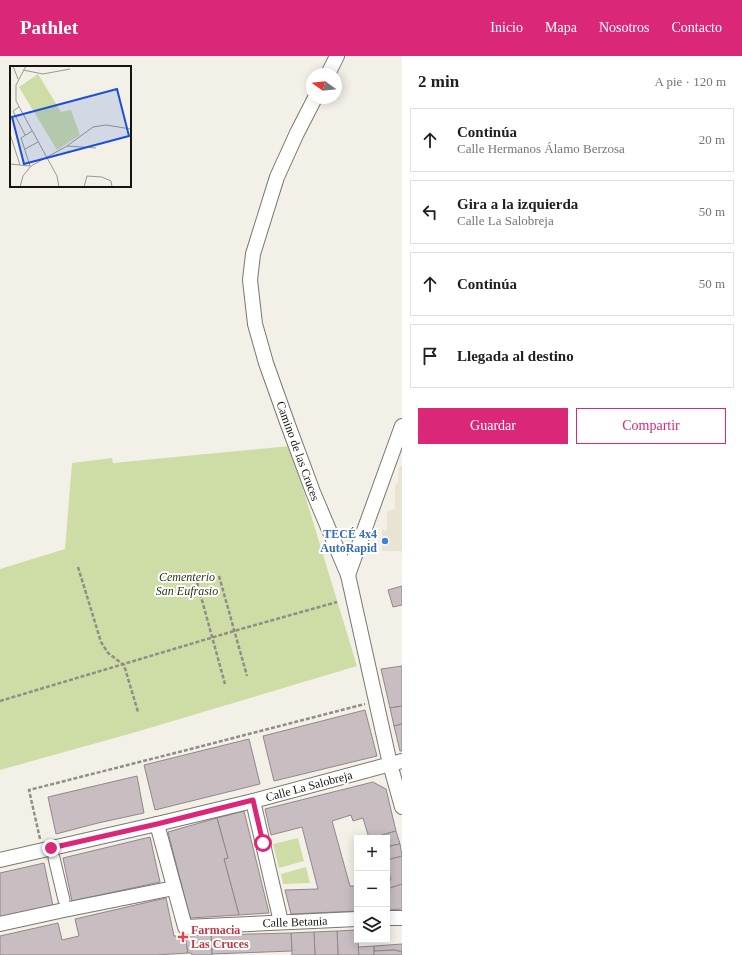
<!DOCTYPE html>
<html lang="es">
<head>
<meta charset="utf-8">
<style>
  :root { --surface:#fff; --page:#f2f2f2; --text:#202124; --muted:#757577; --line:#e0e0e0; --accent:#db2777 }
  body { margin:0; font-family:"Times New Roman",serif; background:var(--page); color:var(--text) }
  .controls { position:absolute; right:12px; bottom:12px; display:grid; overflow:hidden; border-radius:0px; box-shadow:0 2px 10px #0003 }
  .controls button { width:36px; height:36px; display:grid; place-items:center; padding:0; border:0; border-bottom:1px solid var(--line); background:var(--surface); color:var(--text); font:20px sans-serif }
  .compass { position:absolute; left:306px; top:12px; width:36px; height:36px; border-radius:50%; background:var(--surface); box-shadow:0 2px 10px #0003; rotate:285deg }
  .stop { position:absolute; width:12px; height:12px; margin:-9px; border:3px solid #db2777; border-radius:50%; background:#fff }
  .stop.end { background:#db2777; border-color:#fff; box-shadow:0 1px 4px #0008 }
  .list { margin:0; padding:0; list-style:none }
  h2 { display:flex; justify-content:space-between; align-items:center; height:52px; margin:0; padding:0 16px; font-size:17px }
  h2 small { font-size:13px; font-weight:400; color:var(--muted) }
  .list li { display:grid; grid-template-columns:26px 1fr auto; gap:12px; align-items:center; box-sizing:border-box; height:64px; margin:0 8px 8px; padding:0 8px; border:1px solid var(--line); border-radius:0px }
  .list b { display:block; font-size:15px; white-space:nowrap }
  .list p { margin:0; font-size:13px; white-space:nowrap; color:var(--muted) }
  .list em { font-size:13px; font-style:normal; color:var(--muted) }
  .actions { display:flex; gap:8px; padding:12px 16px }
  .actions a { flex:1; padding:9px 0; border:1px solid var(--accent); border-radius:0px; text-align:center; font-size:14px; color:var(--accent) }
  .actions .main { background:var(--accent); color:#fff }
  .icon { flex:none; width:22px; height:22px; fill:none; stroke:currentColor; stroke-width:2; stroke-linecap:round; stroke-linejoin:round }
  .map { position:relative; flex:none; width:402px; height:899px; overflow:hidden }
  header { display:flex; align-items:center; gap:24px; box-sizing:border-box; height:56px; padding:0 20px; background:var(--accent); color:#fff }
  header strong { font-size:19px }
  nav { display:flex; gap:22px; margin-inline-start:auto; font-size:14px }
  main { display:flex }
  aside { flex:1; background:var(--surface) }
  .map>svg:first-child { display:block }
  .built { fill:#e8e3d3 }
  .green { fill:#cedda5 }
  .building { fill:#c8bec1; stroke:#91878b }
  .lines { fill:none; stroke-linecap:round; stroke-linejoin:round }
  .pedestrian-casing { stroke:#79776f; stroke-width:13 }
  .minor-casing { stroke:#79776f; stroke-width:16 }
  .path { stroke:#908e87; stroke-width:2.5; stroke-dasharray:4 2; stroke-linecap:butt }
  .pedestrian { stroke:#fff; stroke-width:11 }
  .minor { stroke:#fff; stroke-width:14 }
  .route { stroke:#db2777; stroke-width:5 }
  .shop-dot { fill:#3f7fe0; stroke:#fff; stroke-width:1.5 }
  .health-dot { fill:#e0444e; stroke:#fff; stroke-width:1.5 }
  .labels { text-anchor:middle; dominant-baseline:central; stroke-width:4; stroke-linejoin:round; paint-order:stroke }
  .street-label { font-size:12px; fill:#151410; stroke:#fff }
  .shop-label { font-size:12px; font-weight:bold; fill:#366cbe; stroke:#fff; text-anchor:end }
  .park-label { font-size:12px; font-style:italic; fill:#2c3510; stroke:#fff }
  .health-label { font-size:12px; font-weight:bold; fill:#be3a42; stroke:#fff; text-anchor:start }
  .inset-road { fill:none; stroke:#9a9991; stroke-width:1 }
  .view { fill:#1d4ed8; fill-opacity:0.15; stroke:#1d4ed8; stroke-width:2 }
  .inset-edge { fill:none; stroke:#151410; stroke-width:2 }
</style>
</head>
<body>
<header>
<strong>Pathlet</strong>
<nav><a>Inicio</a><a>Mapa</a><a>Nosotros</a><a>Contacto</a></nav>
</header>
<main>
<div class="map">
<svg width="402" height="899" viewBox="0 0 402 899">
  <rect width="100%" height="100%" fill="#f3f1e7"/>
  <!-- built -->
  <path class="built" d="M402 410V495H382V474H387V456L395 452V428L398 427 399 411Z"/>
  <!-- green -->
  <g class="green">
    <path d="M290 390 357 610 136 676 0 714V513L65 493 72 407 112 402 113 407Z"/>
    <path d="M298 782 304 805 279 812 273 788Z"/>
    <path d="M306 811 310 827 283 828 281 818Z"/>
  </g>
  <!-- building -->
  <g class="building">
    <path d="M402 530V549L393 551 388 534Z"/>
    <path d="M402 610V650L390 652 381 613Z"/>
    <path d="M402 650V668L394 670 390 652Z"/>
    <path d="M365 654 377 700 274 725 263 680Z"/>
    <path d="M402 668V695H400L394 670Z"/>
    <path d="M249 683 260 728 155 754 144 709Z"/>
    <path d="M137 720 144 757 98 767 56 778 48 741Z"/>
    <path d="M373 726 386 733 396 775 372 782H369L363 762 353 765 351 759 332 765 350 830H357V855L291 858 285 834 318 833 302 771 271 779 265 753Z"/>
    <path d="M244 755 269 857 239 859 224 803 228 802 217 762Z"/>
    <path d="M217 762 228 802 224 803 239 859 190 862 168 776Z"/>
    <path d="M396 775 400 788 390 790V792L387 793V782H383L382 779Z"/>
    <path d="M150 781 160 826 72 845 63 802Z"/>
    <path d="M400 788 402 800 387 804V793L390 792V790Z"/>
    <path d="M402 800V828L387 833V826L391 824 389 816 387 817V804Z"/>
    <path d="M44 807 53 850 0 862V817Z"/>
    <path d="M402 828V853L387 854V833Z"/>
    <path d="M166 842 174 880H185L188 897 156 899H0V880L58 867 62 884 79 880 75 863Z"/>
    <path d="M357 874V884H358L359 899H338L337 875Z"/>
    <path d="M337 875 338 899H315L314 876Z"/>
    <path d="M314 876 315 899H292L291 877Z"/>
    <path d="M291 877 292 895 212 898 211 879Z"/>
    <path d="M211 879 212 899H192L191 897H188L185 880Z"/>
    <path d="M402 888V896L395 894 374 895V890Z"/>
    <path d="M374 890V899H359L358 891Z"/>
    <path d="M395 894 402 896V899H374V895Z"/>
  </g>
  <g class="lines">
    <!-- pedestrian casing -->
    <g class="pedestrian-casing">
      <path id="pedestrian" d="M54 802 64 844"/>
    </g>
    <!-- minor casing -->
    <g class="minor-casing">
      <g id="minor">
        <path d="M328 18 337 0"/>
        <path d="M315 42 297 77 277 121 253 198 250 224 255 268 266 307 287 366 313 436 348 519 390 708 402 751"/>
        <path d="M348 519 402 370"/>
        <path d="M253 745 281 866"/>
        <path d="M157 768 185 871 357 863"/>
        <path d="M0 804 157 768 253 745 402 705"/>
        <path d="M387 862H402"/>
        <path d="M0 868 64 854 174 832"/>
      </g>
    </g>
    <!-- path -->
    <g class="path">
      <path d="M78 511 101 586 108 597 124 609 138 656"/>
      <path d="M219 520 247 620"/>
      <path d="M197 526 225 628"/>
      <path d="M0 645 234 575 337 546"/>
      <path d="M40 783 29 734 171 698 365 648"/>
    </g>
    <!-- pedestrian -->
    <use href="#pedestrian" class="pedestrian"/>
    <!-- minor -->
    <use href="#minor" class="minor"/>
  </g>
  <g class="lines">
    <!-- route -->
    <path class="route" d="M51 792 157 768 253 744 263 787"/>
  </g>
  <!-- markers -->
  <circle class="shop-dot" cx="385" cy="485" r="4"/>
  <path class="health-dot" d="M181 875h4v4h4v4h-4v4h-4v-4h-4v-4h4z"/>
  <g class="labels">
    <!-- street labels -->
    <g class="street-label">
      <text transform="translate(298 395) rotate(70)">Camino de las Cruces</text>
      <text transform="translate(309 730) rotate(-15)">Calle La Salobreja</text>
      <text transform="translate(295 866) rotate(-2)">Calle Betania</text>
    </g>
    <!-- shop labels -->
    <g class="shop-label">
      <text x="377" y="478">TECÉ 4x4<tspan x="377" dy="14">AutoRapid</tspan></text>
    </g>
    <!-- park labels -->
    <g class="park-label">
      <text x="187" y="521">Cementerio<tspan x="187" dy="14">San Eufrasio</tspan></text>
    </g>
    <!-- health labels -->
    <g class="health-label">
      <text x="191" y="874">Farmacia<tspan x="191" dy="14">Las Cruces</tspan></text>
    </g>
  </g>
  <!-- overview -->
  <g transform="translate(10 10)">
    <rect width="121" height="121" fill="#f3f1e7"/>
    <path d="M28 8 51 46 61 44 70 69 47 84 9 21Z" fill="#cedda5"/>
    <path class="inset-road" d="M3 0 8 13M16 0 6 19V35L47 110 49 121M13 4 33 8 60 3M9 41 3 45 15 69M0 68 10 99M57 80 86 82M15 83 28 76M0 98 20 100 11 72 22 65M10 121 13 110 21 100 57 80 83 61 96 59 121 63M74 121 77 110 92 111 101 115 102 121"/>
    <path class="view" d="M107 23 119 70 14 98 2 51Z"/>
    <rect width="121" height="121" class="inset-edge"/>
  </g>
</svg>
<div class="controls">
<button>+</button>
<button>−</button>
<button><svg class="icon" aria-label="layers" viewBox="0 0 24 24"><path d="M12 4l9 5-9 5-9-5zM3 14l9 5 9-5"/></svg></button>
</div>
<svg class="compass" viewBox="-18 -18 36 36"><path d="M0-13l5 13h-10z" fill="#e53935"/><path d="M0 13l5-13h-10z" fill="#757577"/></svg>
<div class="stop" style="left:263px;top:787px"></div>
<div class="stop end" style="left:51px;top:792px"></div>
</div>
<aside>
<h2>2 min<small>A pie · 120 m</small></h2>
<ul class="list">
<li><svg class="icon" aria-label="ahead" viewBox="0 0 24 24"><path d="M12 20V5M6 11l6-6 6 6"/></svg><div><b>Continúa</b><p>Calle Hermanos Álamo Berzosa</p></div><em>20 m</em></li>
<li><svg class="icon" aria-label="left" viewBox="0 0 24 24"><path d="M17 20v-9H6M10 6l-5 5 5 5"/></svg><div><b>Gira a la izquierda</b><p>Calle La Salobreja</p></div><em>50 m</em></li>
<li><svg class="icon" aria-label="ahead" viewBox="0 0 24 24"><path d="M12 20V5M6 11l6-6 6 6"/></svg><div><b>Continúa</b></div><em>50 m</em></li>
<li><svg class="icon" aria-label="arrive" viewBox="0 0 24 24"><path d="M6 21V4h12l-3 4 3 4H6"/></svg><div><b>Llegada al destino</b></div></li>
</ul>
<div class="actions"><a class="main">Guardar</a><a>Compartir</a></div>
</aside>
</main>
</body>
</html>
